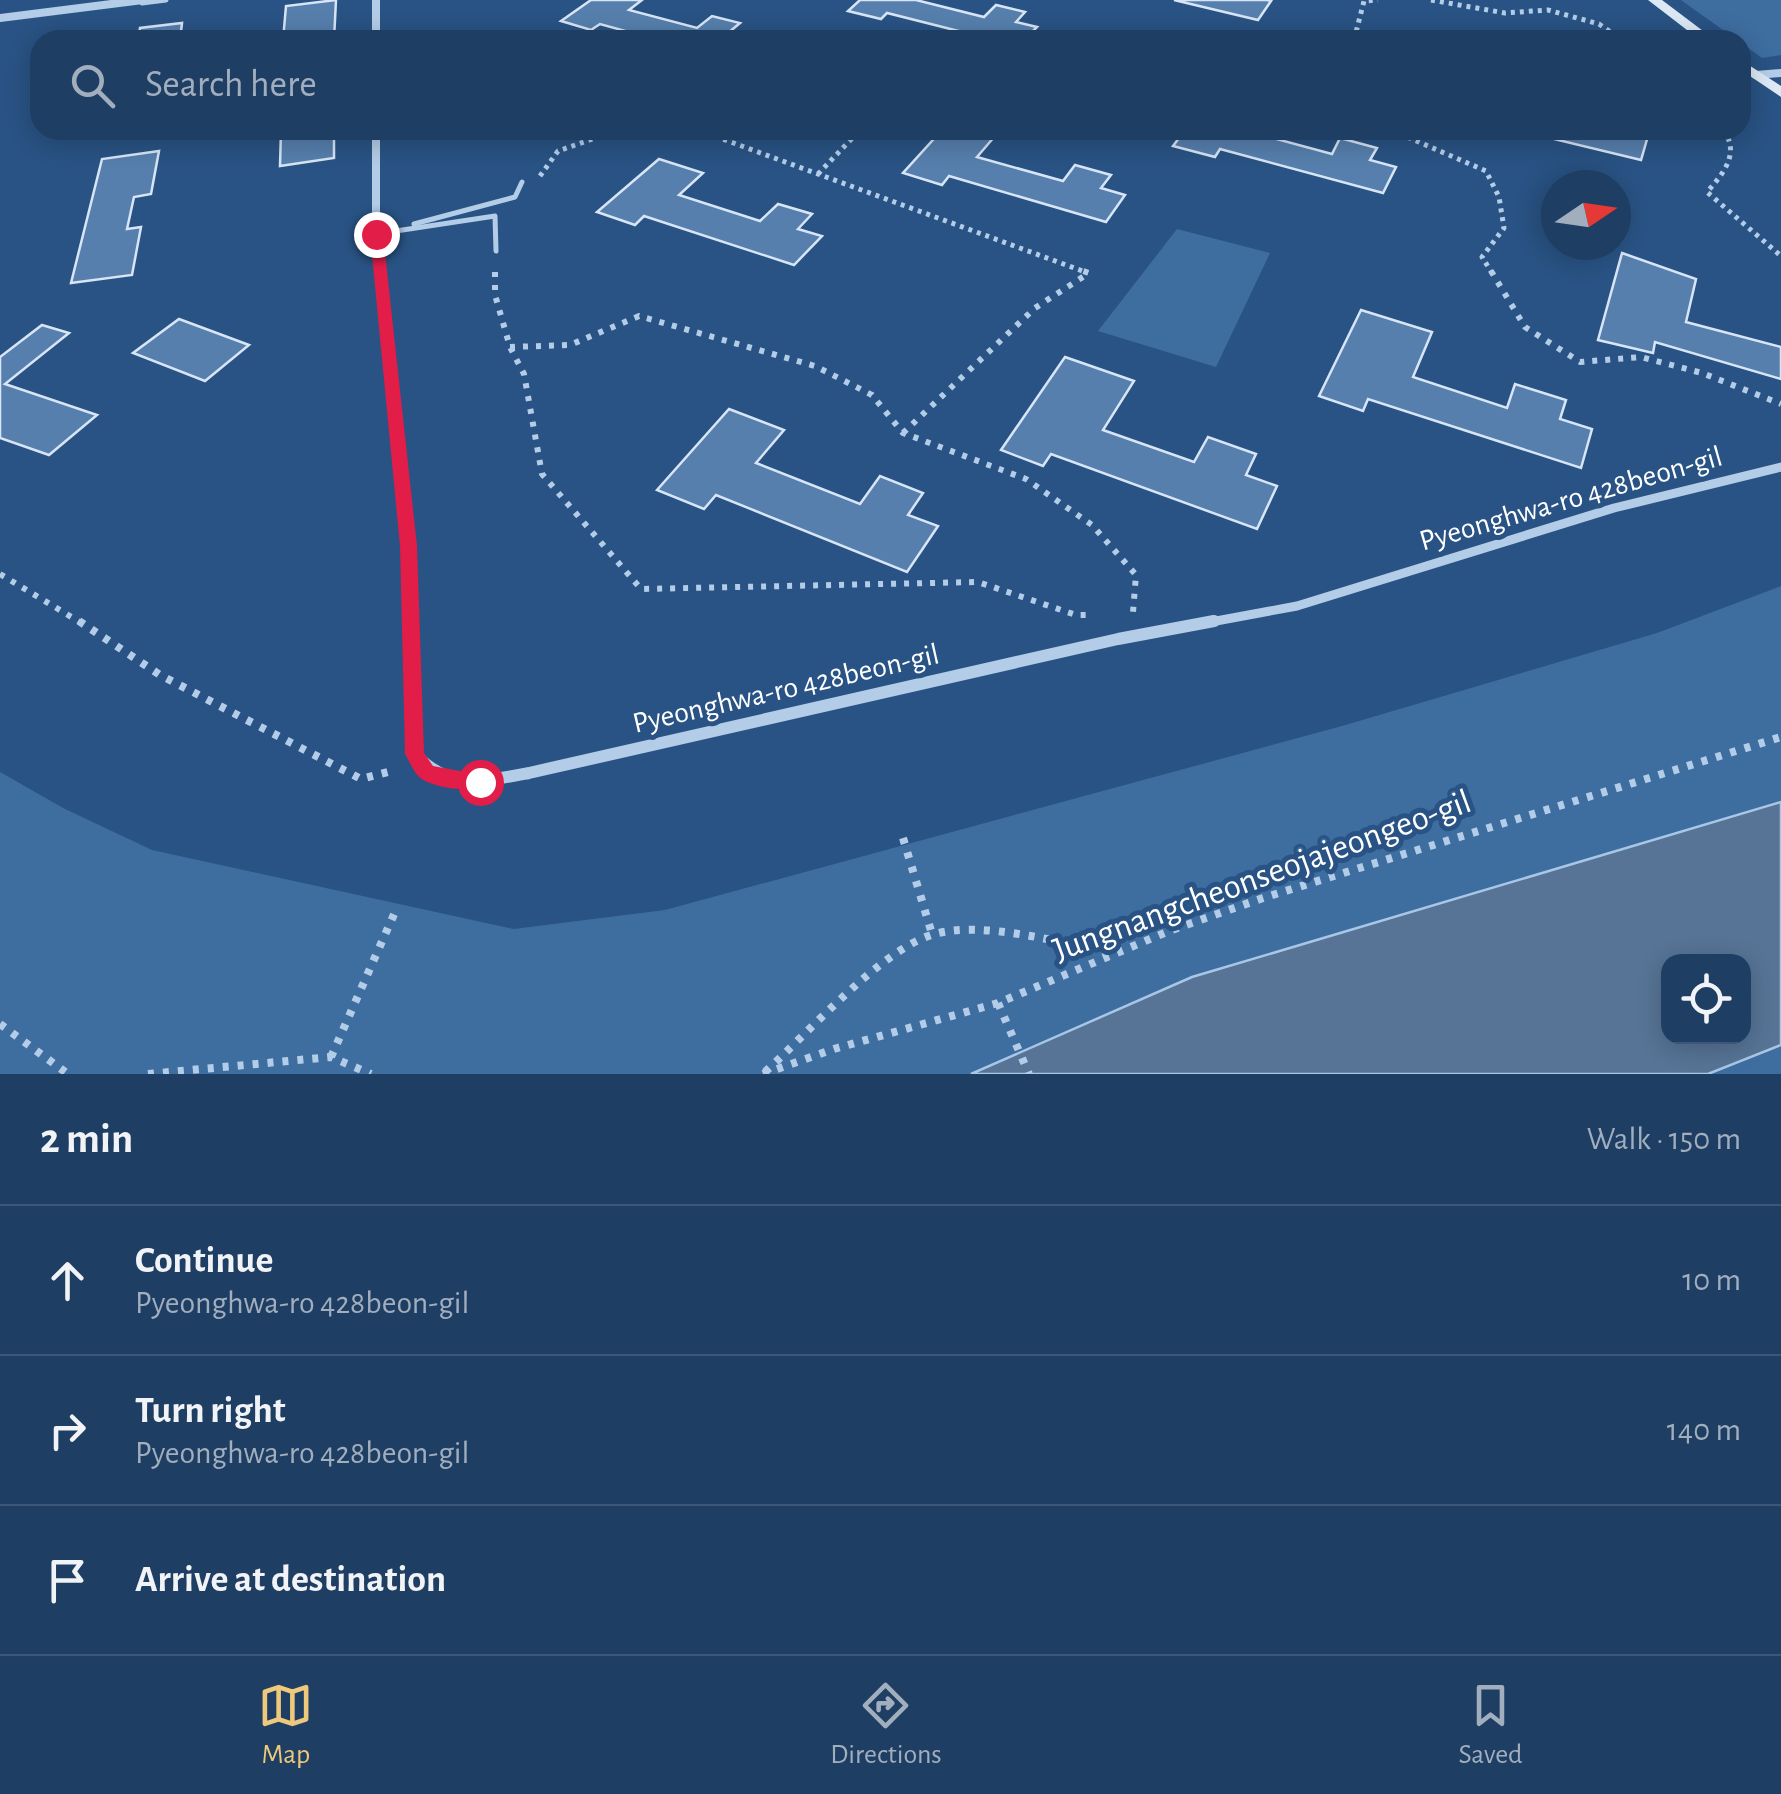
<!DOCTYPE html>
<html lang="en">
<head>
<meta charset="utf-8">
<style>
  :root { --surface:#1f3e63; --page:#2c496c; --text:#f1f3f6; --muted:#a1aebe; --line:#3c5778; --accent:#eec97b }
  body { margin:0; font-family:"Alegreya Sans",sans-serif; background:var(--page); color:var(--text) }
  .controls { position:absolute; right:30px; bottom:30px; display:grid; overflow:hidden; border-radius:20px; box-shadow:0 5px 25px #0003 }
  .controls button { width:90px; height:90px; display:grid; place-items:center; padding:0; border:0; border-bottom:2px solid var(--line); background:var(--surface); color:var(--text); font:50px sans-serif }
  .compass { position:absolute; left:1541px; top:170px; width:90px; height:90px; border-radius:50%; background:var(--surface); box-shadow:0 5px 25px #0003; rotate:77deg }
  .stop { position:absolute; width:30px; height:30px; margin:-22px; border:8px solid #e11d48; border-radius:50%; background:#fff }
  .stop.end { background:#e11d48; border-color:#fff; box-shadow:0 2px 10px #0008 }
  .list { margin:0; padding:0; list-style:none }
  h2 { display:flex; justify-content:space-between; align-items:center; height:130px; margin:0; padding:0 40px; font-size:42px }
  h2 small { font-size:32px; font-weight:400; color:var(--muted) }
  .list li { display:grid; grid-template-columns:65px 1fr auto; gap:30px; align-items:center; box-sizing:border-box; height:150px; padding:0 40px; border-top:2px solid var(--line) }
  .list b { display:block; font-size:38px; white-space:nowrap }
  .list p { margin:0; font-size:32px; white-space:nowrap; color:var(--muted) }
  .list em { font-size:32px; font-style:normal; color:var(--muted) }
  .icon { flex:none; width:55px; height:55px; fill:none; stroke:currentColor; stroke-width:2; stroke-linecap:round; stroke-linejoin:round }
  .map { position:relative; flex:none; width:1781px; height:1074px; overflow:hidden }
  .search { position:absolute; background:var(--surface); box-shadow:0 5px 25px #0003; left:30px; right:30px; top:30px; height:110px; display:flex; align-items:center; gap:25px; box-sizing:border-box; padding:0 35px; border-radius:30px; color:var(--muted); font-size:38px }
  .sheet { height:580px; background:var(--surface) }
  nav { display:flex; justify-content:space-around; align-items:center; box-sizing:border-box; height:140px; border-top:2px solid var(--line); background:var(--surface); font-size:28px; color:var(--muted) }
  nav a { display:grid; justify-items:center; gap:5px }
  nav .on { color:var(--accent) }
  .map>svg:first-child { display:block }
  .green { fill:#3e6da0; fill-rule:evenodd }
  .water { fill:#577496; stroke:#a8c7e7; stroke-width:2.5; fill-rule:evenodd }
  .building { fill:#567fad; stroke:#d7e5f6; stroke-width:2.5 }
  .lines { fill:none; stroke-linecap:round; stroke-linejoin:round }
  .path-far2 { stroke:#b3cce7; stroke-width:5; stroke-dasharray:4 5; stroke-linecap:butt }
  .path-far1 { stroke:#b3cce7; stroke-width:6; stroke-dasharray:5 8; stroke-linecap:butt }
  .path { stroke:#b3cce7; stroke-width:8; stroke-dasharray:6 9; stroke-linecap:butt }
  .lane { stroke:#b3cce7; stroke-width:5 }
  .street-far2 { stroke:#b3cce7; stroke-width:8 }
  .street-far1 { stroke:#b3cce7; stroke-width:9 }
  .street { stroke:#b3cce7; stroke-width:12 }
  .secondary { fill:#dde8f6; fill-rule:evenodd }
  .route { fill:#e11d48 }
  .labels { text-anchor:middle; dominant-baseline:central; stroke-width:10; stroke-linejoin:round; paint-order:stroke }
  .street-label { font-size:30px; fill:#fff; stroke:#295384 }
  .near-street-label { font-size:35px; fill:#fff; stroke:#295384 }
</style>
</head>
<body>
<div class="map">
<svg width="1781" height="1074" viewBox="0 0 1781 1074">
  <rect width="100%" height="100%" fill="#295384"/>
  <!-- green -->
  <g class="green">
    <path d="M1681 0H1781V55L1762 58Z"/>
    <path d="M1177 229 1270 253 1216 367 1098 331Z"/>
    <path d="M1781 586V1074H0V772L65 809 152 850 514 929 665 910 1342 726 1657 633ZM1668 962H1744V1036H1668Z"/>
  </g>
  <!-- water -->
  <path class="water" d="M1781 802V1045L1708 1074H971L1192 977ZM1668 962H1744V1036H1668Z"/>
  <!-- building -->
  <g class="building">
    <path d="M336 0 334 40H283L286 6Z"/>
    <path d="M591 0H642L629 10 697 28 712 16 740 23 728 33 747 38 658 40 600 24 591 30 561 21Z"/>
    <path d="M860 0H916L984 17 996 5 1025 12 1016 22 1037 27 1024 40H994L887 13 881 19 848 11Z"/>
    <path d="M1174 0H1267L1271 1 1258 20Z"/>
    <path d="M182 23 180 40H138L140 28Z"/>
    <path d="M281 130H334V158L280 166Z"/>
    <path d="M942 130H973L995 136 977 157 1063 181 1075 165 1111 175 1101 188 1125 195 1106 222 949 176 942 185 903 173Z"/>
    <path d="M1185 130H1243L1332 154 1340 138 1377 148 1370 160 1396 167 1383 193 1220 149 1215 157 1173 146Z"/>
    <path d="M1517 130H1623L1648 136 1641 160Z"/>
    <path d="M159 151 151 194 134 197 127 229 141 227 132 275 71 283 102 159Z"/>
    <path d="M659 159 703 173 679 195 760 221 778 204 812 214 798 229 822 236 794 265 644 216 635 225 597 212Z"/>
    <path d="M1622 253 1696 279 1686 322 1781 347V379L1655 342 1653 353 1598 340Z"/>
    <path d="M1361 310 1432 332 1413 377 1507 408 1515 384 1566 400 1560 419 1592 429 1581 468 1368 399 1363 411 1319 396Z"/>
    <path d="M179 319 249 345 205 381 133 353Z"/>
    <path d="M42 325 69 333 5 384 97 415 49 455 0 438V357Z"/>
    <path d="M1065 357 1134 381 1103 430 1194 462 1208 437 1256 454 1246 475 1277 486 1257 529 1051 454 1043 466 1001 450Z"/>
    <path d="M729 409 784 430 756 463 860 504 880 476 923 493 908 515 938 526 907 572 716 495 704 509 657 490Z"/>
  </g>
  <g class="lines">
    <!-- path-far2 -->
    <g class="path-far2">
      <path d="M1431 0 1505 13 1548 10 1599 24 1622 40"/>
      <path d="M805 40 819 35 879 40"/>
      <path d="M1354 40 1364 1 1378 0"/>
      <path d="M698 130 1088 273"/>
      <path d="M1391 130 1486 171 1499 197 1504 228 1482 257 1492 273"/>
      <path d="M1723 130C1741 153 1723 174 1707 192L1781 256"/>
      <path d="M818 174 860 130"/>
      <path d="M540 176 558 151 618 130"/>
    </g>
    <!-- path-far1 -->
    <g class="path-far1">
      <path d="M1491 271 1525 327 1580 362 1641 357 1702 373 1781 404"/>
      <path d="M495 272V295L510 347 524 374 542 474 641 589 978 582 1076 615H1093"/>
      <path d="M510 347 570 345 639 316 815 366 872 395 903 433 1026 479 1092 525 1136 575 1133 612"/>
      <path d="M903 433 1035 308 1089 273 1083 271"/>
      <path d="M0 574 83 624"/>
    </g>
    <!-- path -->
    <g class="path">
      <path d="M79 621 160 675 361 779 396 770"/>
      <path d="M903 838 932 934"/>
      <path d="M998 1003 1029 1074"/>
      <path d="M0 1024 68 1074"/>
      <path d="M331 1057 395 912"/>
      <path d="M765 1072C807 1034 879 952 931 935 982 919 1063 944 1115 953"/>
      <path d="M148 1074 331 1057 371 1074"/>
      <path d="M763 1074 834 1049 998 1003 1169 931 1263 898 1781 737"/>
    </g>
    <!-- lane -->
    <g class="lane">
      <path d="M142 3 166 0"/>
      <path d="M414 224 515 197 522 182"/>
      <path d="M376 234 495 216 496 251"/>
    </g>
    <!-- street-far2 -->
    <g class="street-far2">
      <path d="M376 0V40"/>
      <path d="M0 18 143 0"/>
      <path d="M1756 75 1781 73"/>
      <path d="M376 130V234L380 273"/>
    </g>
    <!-- street-far1 -->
    <g class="street-far1">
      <path d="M380 271 409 545 411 624"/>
      <path d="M1200 624 1297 606 1614 508 1781 467"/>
    </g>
    <!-- street -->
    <path class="street" d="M411 621 415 754C447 790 486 781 529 773L1118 639 1214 621"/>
    <!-- secondary -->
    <g class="secondary">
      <path d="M1648 0H1662L1715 40H1700Z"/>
      <path d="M1741 60 1781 86V97L1741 70Z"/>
    </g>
  </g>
  <!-- route -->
  <path class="route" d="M376 230 383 234 417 546 424 753 433 766 487 776V787C469 792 434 789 419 777 414 772 409 761 405 754L400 546 370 234Z"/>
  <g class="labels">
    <!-- street labels -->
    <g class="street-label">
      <text transform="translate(1571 499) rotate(-16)">Pyeonghwa-ro 428beon-gil</text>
      <text transform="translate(786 689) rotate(-13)">Pyeonghwa-ro 428beon-gil</text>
    </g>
    <!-- near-street labels -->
    <g class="near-street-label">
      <text transform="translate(1262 876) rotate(-20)">Jungnangcheonseojajeongeo-gil</text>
    </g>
  </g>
</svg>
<div class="controls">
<button><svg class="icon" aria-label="locate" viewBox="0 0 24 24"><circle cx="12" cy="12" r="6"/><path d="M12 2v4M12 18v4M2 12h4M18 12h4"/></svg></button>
</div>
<svg class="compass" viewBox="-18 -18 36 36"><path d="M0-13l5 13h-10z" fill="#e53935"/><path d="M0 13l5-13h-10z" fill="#a1aebe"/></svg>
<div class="stop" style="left:480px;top:782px"></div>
<div class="stop end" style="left:376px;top:234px"></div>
<div class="search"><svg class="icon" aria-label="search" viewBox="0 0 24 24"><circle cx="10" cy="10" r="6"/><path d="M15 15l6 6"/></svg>Search here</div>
</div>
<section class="sheet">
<h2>2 min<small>Walk · 150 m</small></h2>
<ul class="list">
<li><svg class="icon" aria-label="ahead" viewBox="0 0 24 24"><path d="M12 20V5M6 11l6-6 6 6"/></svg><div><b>Continue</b><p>Pyeonghwa-ro 428beon-gil</p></div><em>10 m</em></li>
<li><svg class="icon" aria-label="right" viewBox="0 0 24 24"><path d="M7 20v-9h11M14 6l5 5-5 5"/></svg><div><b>Turn right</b><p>Pyeonghwa-ro 428beon-gil</p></div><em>140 m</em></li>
<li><svg class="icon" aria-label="arrive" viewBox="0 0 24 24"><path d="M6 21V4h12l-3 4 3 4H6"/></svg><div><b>Arrive at destination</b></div></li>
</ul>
</section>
<nav>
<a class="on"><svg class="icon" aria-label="map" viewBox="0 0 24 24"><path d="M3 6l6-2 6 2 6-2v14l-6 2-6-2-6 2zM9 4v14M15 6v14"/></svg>Map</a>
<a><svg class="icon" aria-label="directions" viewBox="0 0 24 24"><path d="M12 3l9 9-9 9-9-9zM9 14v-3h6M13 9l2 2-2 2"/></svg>Directions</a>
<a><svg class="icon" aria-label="saved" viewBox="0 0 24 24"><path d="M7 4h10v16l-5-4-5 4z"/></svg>Saved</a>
</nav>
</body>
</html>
